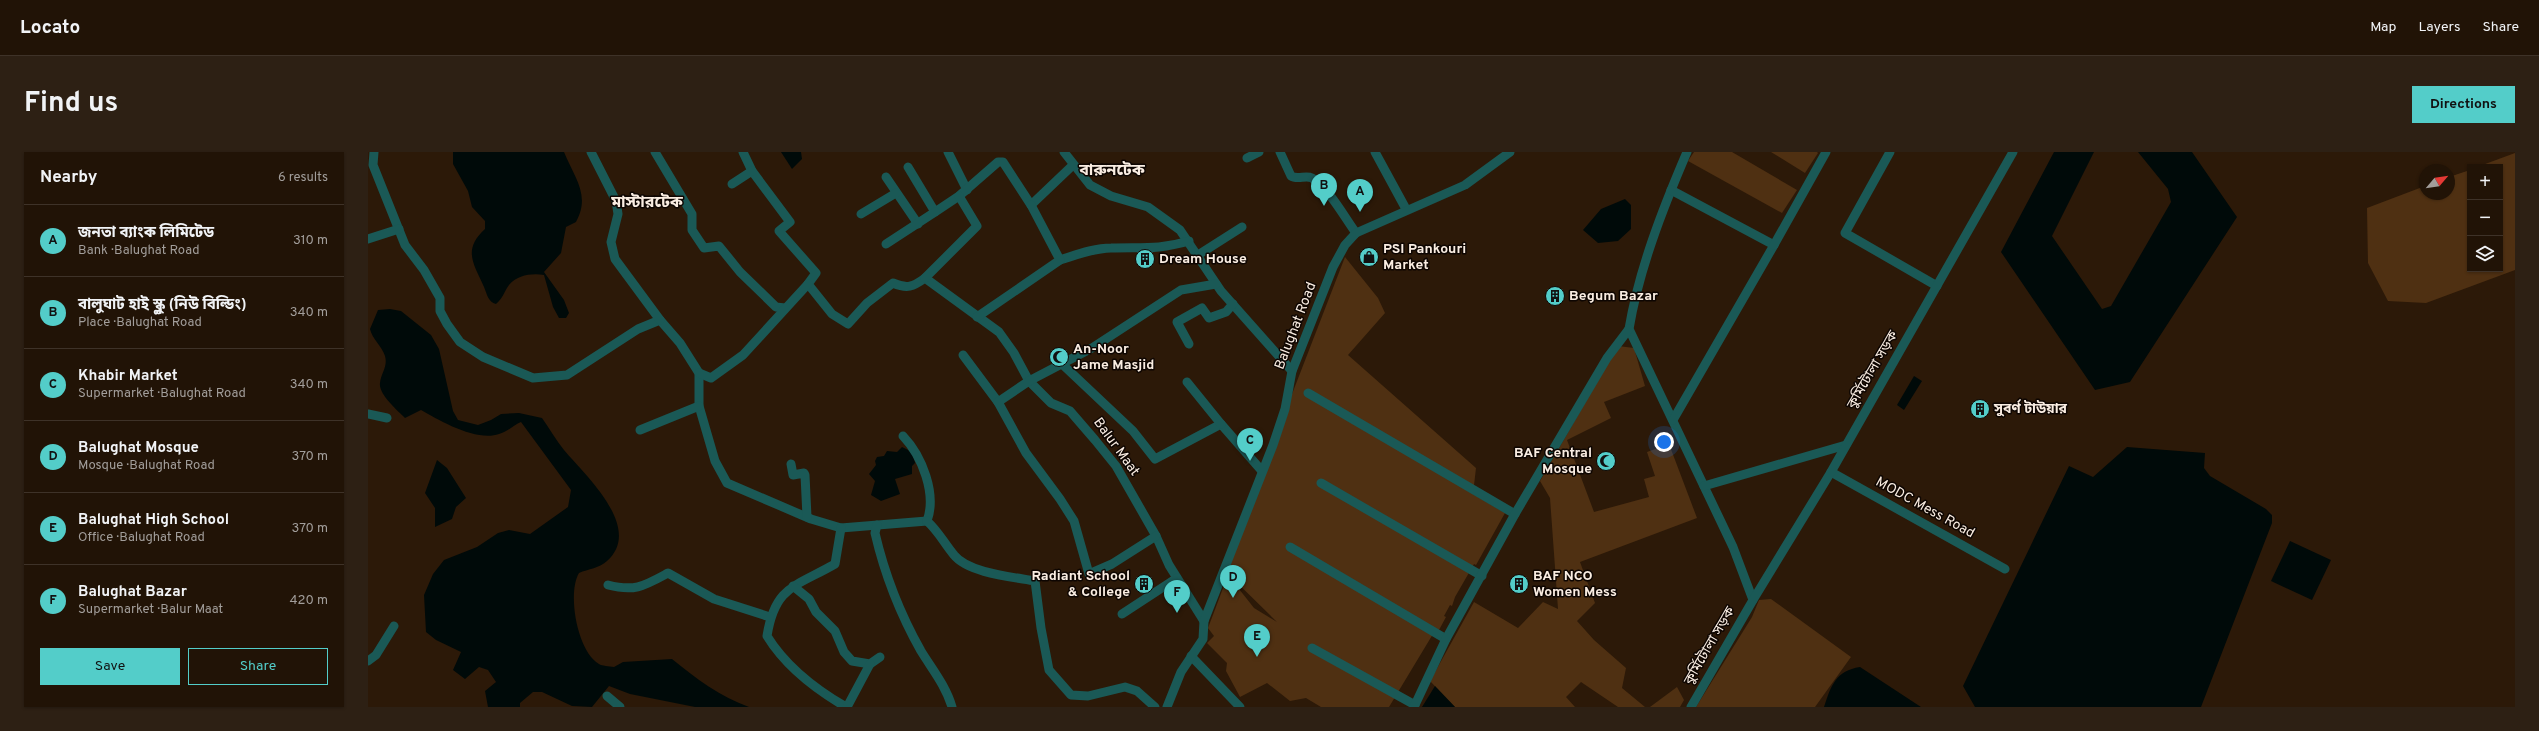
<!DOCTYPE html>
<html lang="en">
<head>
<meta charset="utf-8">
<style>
  :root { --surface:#211306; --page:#2d2014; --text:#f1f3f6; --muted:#a29e9b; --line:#3e3228; --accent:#53cdc9 }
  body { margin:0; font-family:Overpass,"Noto Sans Bengali",sans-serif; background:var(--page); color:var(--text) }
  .controls { position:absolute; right:12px; top:12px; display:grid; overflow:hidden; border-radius:0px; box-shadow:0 1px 3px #0004 }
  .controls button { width:36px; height:36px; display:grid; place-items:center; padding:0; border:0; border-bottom:1px solid var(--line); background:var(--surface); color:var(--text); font:20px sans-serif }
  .compass { position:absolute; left:2051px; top:12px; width:36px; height:36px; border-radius:50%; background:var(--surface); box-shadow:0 1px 3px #0004; rotate:61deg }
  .you { position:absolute; left:1296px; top:290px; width:14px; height:14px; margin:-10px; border:3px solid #fff; border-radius:50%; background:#1a73e8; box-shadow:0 0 0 6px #1a73e833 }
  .badge { display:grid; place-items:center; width:26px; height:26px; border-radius:50%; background:var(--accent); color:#111; font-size:13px; font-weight:700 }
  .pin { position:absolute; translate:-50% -33px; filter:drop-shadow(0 1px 2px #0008) }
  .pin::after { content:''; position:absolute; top:21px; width:14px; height:12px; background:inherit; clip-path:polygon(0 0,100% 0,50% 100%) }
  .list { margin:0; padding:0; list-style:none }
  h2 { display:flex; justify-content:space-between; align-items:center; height:52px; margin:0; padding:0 16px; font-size:17px }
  h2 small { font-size:13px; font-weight:400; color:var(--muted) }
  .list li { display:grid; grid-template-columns:26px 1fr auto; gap:12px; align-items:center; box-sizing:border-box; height:72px; padding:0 16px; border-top:1px solid var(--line) }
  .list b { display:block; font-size:15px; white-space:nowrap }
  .list p { margin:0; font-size:13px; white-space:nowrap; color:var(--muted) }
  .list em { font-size:13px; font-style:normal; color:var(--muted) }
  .actions { display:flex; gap:8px; padding:12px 16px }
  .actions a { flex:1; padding:9px 0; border:1px solid var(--accent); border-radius:0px; text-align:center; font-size:14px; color:var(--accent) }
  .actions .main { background:var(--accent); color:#111 }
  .icon { flex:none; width:22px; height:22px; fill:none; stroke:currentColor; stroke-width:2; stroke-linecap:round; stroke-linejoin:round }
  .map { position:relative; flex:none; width:2147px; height:555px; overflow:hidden; border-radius:0px }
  header { display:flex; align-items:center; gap:24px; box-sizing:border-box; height:56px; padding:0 20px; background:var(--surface); border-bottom:1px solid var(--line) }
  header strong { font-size:19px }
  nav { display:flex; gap:22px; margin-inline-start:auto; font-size:14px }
  .intro { display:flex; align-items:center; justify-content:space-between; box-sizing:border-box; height:96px; padding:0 24px }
  h1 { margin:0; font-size:28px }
  .button { padding:10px 18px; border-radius:0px; background:var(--accent); color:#111; font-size:14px; font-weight:700 }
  main { display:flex; gap:24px; padding:0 24px }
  aside { flex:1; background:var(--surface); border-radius:0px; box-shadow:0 1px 3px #0004 }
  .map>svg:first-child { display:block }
  .green { fill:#4f3012 }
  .water { fill:#000a09 }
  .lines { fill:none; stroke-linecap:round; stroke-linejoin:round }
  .minor { stroke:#1a5956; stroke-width:9 }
  .labels { text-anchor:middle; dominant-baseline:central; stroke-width:3; stroke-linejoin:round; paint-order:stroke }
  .poi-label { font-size:14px; font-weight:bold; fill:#faede2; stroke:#0e0602; text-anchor:start }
  .street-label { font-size:14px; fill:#faede2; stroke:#0e0602 }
  .quarter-label { font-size:16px; font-weight:bold; fill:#faede2; stroke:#0e0602 }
</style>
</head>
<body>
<header>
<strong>Locato</strong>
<nav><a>Map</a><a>Layers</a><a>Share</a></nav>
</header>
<div class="intro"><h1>Find us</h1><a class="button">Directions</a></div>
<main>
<aside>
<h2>Nearby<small>6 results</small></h2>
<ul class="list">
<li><span class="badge">A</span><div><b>জনতা ব্যাংক লিমিটেড</b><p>Bank · Balughat Road</p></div><em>310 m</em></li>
<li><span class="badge">B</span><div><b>বালুঘাট হাই স্কুল (নিউ বিল্ডিং)</b><p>Place · Balughat Road</p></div><em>340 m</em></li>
<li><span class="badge">C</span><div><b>Khabir Market</b><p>Supermarket · Balughat Road</p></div><em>340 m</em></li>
<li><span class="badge">D</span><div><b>Balughat Mosque</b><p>Mosque · Balughat Road</p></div><em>370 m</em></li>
<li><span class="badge">E</span><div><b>Balughat High School</b><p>Office · Balughat Road</p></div><em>370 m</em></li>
<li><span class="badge">F</span><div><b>Balughat Bazar</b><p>Supermarket · Balur Maat</p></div><em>420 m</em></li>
</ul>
<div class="actions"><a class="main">Save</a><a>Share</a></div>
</aside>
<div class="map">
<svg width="2147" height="555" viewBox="0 0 2147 555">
  <rect width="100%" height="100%" fill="#2c1908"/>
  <!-- green -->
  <g class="green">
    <path d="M1326 0H1364L1429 38 1414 61 1320 9Z"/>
    <path d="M1403 0H1449L1450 1 1437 21Z"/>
    <path d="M2147 1V118L2058 151 2020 149 2000 111 1999 56 2057 34V42H2081V25L2102 18V117H2132V15H2109Z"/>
    <path d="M977 105 1010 146 1017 161 980 203 1108 316 1105 342 1137 361 1108 413 1106 412 1087 445 1084 454 1082 453 1076 464 1078 465 1071 478 1068 477 1021 555H953L938 546 922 549 899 531 872 545 858 519 859 511 839 491 846 484 840 476 860 423 886 456 909 470 856 418Z"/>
    <path d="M1250 194 1266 196 1277 234 1236 250 1243 266 1199 288 1226 360 1281 345 1276 327 1287 324 1279 300 1301 292 1329 366 1212 410 1227 451 1209 469 1226 488 1258 516 1254 536 1277 555H1250L1213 530 1198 545 1207 555H1087L1062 529 1106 450 1150 476 1175 450 1190 457 1182 346 1172 329Z"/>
    <path d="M1403 447 1483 505 1447 555H1328L1384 465 1391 448Z"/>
    <path d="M1309 535 1316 548 1312 555H1282Z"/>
  </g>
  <!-- water -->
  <g class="water">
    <path d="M85 0H196C206 25 223 43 208 70L198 75 193 101 176 120 196 148 201 161 198 166H191L185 155 176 123C164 121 149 123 141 133 136 140 135 146 128 152 120 150 119 142 116 135 106 112 94 98 117 77V69L104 55 100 39 85 12Z"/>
    <path d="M413 0H433L434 7 424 17Z"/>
    <path d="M1686 0H1726L1684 84 1734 157 1743 154 1803 50 1800 37 1770 0H1824L1869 65 1762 230 1727 238 1633 100Z"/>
    <path d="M1257 47 1263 53V77L1250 89 1230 91 1215 78 1233 57Z"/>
    <path d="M22 157 33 159 63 183 71 197 85 259 90 268 110 273 123 268 133 262 151 261 174 266C181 276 188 288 196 298 217 323 276 376 239 409 232 416 220 417 211 421 199 441 209 499 231 512 234 514 241 514 246 515L255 510 304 507C327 526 353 545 381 555H327L262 542 241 534 224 555 204 554 174 540H165L152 551V555H120L117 539 128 530 120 518 111 515 97 527 85 518 93 500 68 488 58 480 56 443 65 422 76 408 109 395 130 381 141 378 162 382 200 355 203 338 153 270C146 273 139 280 131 282 109 290 72 269 53 258L37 266C30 259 10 242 12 231 13 221 20 215 17 204 14 194 4 187 2 177L10 158Z"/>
    <path d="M1546 224 1554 229 1536 258 1529 253Z"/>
    <path d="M534 295C543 299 545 301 547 311L544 314V322L527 327 532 342 513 349 503 343 507 329 501 322 508 313 507 309 509 305 516 304 519 299 529 300Z"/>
    <path d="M1759 295 1837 301 1836 316 1842 324 1898 357 1904 363V371L1833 555H1607L1595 534 1701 314 1725 325Z"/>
    <path d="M69 308 79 316 98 346 88 355 84 367 67 375V356L57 341Z"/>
    <path d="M1922 389 1963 408 1944 448 1903 429Z"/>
    <path d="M1492 515 1553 555H1456C1463 533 1468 519 1492 515Z"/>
    <path d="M1067 534 1087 555H1054Z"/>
  </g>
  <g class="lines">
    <!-- minor -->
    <g class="minor">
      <path d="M6 0 5 13 37 93 56 118 72 146V159L79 172 92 190 115 205 165 226 199 223 270 177 292 168 312 191 331 221V254L347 309 359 331 443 367 473 376 559 369"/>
      <path d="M223 0 248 49 250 62 243 90 247 107 292 168"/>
      <path d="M287 0 324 62V78L336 96 351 94 372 120 408 155 417 156"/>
      <path d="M375 0 384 19 422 70 411 79 448 121 440 132 464 162 480 172 499 151 525 131C539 137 545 135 557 126L631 180 646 201 661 229 683 251 702 259 727 288 748 314 788 384 801 413 836 469"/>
      <path d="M580 0 599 38"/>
      <path d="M696 0 722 33 743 44 780 55 812 78 853 139 924 219"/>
      <path d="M912 0 923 24C929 28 938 23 944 26 960 35 977 66 988 81"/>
      <path d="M1007 0 1038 57"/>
      <path d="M1319 0C1295 56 1271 117 1261 177L1365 395 1385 448"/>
      <path d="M1522 0 1477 81 1569 134"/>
      <path d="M879 6 891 0"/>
      <path d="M540 15 567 60 591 44 630 10H635L663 53 705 13"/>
      <path d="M518 25 550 72"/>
      <path d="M364 32 384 19"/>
      <path d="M1303 38 1406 93 1305 268"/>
      <path d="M493 62 528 41"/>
      <path d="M0 87 31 77"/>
      <path d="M518 92 567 60"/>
      <path d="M1406 93 1458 0"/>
      <path d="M830 103 874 75"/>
      <path d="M692 108C708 103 726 96 743 96 774 95 790 98 821 89"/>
      <path d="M557 126 609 74 591 44"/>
      <path d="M609 165 692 108 663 53"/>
      <path d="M821 192 809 170 834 156 841 166 858 160 865 152"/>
      <path d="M595 203 630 250"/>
      <path d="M694 212 765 279 787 307 853 272 894 319"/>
      <path d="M331 221 343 226 375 203 440 132"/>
      <path d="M819 230 853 272"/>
      <path d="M940 241 1147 362"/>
      <path d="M0 262 19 266"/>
      <path d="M272 278 331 254"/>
      <path d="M535 284C554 304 569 342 559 369"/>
      <path d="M423 312 425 323 436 321 437 323 439 365"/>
      <path d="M1463 320 1637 417"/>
      <path d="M953 331 1114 424"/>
      <path d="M1336 334 1478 293"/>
      <path d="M559 369C571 380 576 391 586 403 600 421 645 425 667 429L673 476 681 518 703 543 720 544 757 535 769 539 787 555"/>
      <path d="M509 373 507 381C517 424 531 460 553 499 564 517 578 534 584 555"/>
      <path d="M473 376 467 412C427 435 407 434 399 484 418 515 447 537 478 555"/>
      <path d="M788 384 744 412 721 422 706 369 692 347 658 301 630 250 661 229 724 196 813 138 848 132"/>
      <path d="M922 395 1078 487"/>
      <path d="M240 433C267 440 276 434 300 421L346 447 402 465"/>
      <path d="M425 434 441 447 448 460 467 479 476 500 484 509 502 512 512 505"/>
      <path d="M754 462 809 426"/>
      <path d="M944 496 1047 553"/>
      <path d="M823 504 872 555"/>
      <path d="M0 509 8 503 26 474"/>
      <path d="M239 544 252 555"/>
      <path d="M479 555 502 512"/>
      <path d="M799 555 813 520 835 487 836 469 905 293 917 257 924 219 965 115 977 93 988 81 1097 33 1142 0"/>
      <path d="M1046 555 1078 487 1147 362 1239 206 1261 177"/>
      <path d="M1323 555 1385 448 1463 320 1645 0"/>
    </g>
  </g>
  <!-- icons -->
  <defs>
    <g id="shop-disc" transform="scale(1)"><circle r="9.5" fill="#53cdc9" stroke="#0e0602"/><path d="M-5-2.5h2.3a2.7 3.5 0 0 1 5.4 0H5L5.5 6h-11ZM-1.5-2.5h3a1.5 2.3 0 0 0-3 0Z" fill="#111"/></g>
    <g id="building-disc" transform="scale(1)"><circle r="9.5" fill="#53cdc9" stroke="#0e0602"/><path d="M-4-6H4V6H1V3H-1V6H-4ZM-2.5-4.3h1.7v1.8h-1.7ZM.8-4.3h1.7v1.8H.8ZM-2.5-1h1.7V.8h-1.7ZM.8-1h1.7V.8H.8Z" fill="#111"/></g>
    <g id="mosque-disc" transform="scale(1)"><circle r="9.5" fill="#53cdc9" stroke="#0e0602"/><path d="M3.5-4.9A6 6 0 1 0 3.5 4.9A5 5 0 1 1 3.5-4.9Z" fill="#111"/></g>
  </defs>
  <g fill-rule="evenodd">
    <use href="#shop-disc" x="1001" y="105"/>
    <use href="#building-disc" x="777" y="107"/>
    <use href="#building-disc" x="1187" y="144"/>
    <use href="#mosque-disc" x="691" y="205"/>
    <use href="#building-disc" x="1612" y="257"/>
    <use href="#mosque-disc" x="1238" y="309"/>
    <use href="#building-disc" x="776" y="432"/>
    <use href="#building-disc" x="1151" y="432"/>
  </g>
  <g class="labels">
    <!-- poi labels -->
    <g class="poi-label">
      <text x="1015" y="97">PSI Pankouri<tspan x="1015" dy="16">Market</tspan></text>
      <text x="791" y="107">Dream House</text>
      <text x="1201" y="144">Begum Bazar</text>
      <text x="705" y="197">An-Noor<tspan x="705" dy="16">Jame Masjid</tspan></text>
      <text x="1626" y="257">সুবর্ণ টাউয়ার</text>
      <text x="1224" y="301" text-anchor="end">BAF Central<tspan x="1224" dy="16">Mosque</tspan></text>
      <text x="762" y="424" text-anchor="end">Radiant School<tspan x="762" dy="16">&amp; College</tspan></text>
      <text x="1165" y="424">BAF NCO<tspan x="1165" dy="16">Women Mess</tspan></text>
    </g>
    <!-- street labels -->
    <g class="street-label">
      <text transform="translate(928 174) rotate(-69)">Balughat Road</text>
      <text transform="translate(1505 218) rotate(-60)">কুর্মিটোলা সড়ক</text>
      <text transform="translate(748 295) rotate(54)">Balur Maat</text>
      <text transform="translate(1557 356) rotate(29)">MODC Mess Road</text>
      <text transform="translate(1342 494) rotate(-60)">কুর্মিটোলা সড়ক</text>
    </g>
    <!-- quarter labels -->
    <g class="quarter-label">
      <text x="744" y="19">বারুনটেক</text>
      <text x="279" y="51">মাস্টারটেক</text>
    </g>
  </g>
</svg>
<div class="controls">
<button>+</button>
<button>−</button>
<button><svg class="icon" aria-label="layers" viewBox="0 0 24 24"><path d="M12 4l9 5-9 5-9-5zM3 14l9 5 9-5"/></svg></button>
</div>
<svg class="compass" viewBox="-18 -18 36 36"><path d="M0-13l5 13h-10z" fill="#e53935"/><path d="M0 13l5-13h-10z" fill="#a29e9b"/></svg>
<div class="you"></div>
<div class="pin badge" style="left:992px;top:60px">A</div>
<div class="pin badge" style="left:956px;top:54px">B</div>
<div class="pin badge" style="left:882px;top:309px">C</div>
<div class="pin badge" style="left:865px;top:446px">D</div>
<div class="pin badge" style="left:889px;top:505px">E</div>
<div class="pin badge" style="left:809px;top:461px">F</div>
</div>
</main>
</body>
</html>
